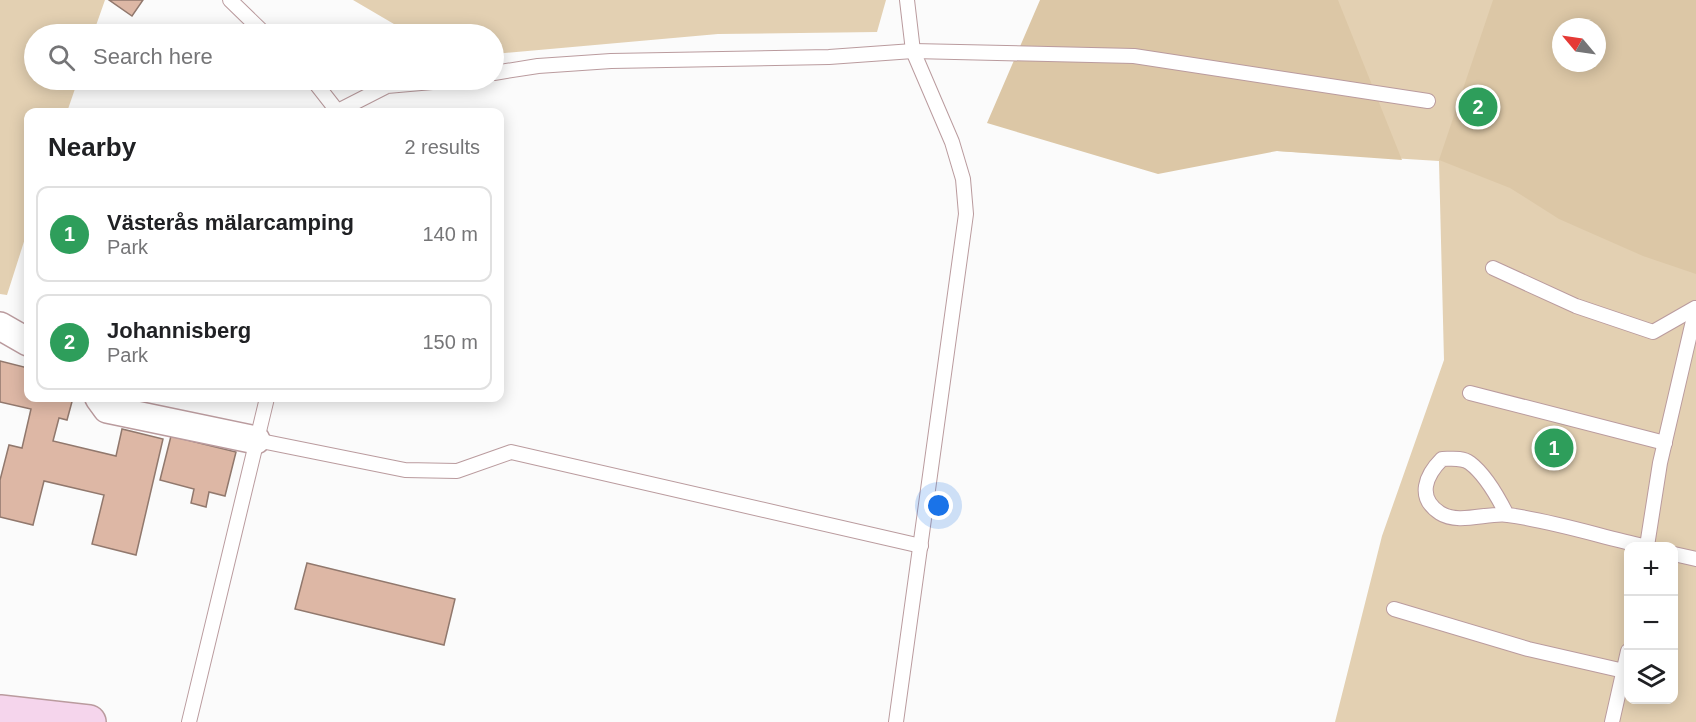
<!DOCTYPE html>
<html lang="en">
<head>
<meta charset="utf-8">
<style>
  :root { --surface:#fff; --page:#f2f2f2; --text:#202124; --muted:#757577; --line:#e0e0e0; --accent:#b45309 }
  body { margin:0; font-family:Arial,sans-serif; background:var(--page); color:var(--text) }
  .controls { position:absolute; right:18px; bottom:18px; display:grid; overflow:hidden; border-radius:12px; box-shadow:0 3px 15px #0003 }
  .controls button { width:54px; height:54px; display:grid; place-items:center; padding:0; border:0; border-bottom:2px solid var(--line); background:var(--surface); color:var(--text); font:30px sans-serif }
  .compass { position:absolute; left:1552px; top:18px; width:54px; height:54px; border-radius:50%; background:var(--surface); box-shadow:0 3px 15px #0003; rotate:299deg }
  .you { position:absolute; left:939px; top:506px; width:21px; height:21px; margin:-15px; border:4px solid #fff; border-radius:50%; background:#1a73e8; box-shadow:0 0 0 9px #1a73e833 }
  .badge { display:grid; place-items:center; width:39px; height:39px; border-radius:50%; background:var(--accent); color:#fff; font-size:20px; font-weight:700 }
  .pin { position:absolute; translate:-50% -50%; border:3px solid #fff; box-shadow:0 2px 6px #0006 }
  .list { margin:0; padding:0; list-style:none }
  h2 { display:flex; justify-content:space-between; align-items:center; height:78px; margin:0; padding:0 24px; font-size:26px }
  h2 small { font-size:20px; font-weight:400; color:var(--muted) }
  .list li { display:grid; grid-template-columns:39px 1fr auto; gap:18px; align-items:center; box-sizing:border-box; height:96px; margin:0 12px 12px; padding:0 12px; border:2px solid var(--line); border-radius:12px }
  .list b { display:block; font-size:22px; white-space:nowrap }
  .list p { margin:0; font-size:20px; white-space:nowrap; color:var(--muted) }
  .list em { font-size:20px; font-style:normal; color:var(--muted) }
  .icon { flex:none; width:33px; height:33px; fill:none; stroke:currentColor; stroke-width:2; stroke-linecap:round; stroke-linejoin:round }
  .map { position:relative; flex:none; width:1696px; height:722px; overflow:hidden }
  .search { position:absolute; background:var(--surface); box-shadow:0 3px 15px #0003; left:24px; top:24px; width:480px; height:66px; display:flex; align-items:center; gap:15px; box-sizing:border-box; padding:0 21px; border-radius:33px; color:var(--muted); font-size:22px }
  .panel { position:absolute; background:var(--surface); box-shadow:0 3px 15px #0003; left:24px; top:108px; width:480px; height:294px; border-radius:12px }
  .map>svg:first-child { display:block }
  .green { fill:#e3d0b2; fill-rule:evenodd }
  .forest { fill:#dcc7a6; fill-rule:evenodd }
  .building { fill:#ddb7a5; stroke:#91786d; stroke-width:1.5 }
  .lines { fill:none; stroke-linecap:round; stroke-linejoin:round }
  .lane-casing { stroke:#ba9b9e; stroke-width:16 }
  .street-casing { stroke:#ba9b9e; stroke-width:30 }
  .secondary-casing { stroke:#ba9b9e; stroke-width:36 }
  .lane { stroke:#fff; stroke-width:14 }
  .street { stroke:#fff; stroke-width:27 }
  .secondary { stroke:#f5d5ec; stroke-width:33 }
</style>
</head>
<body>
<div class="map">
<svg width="1696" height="722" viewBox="0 0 1696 722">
  <rect width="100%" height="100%" fill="#fbfbfb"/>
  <!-- green -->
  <g class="green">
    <path d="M0 0H105L93 34H34V80H78L67 112H28V229L7 295 0 294Z"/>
    <path d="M353 0H886L877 32 718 34 494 54V34H411Z"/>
    <path d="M1219 0H1696V722H1335L1382 536 1444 360 1439 161 1277 151ZM1561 27H1597V63H1561ZM1628 546H1674V700H1628Z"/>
  </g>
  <!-- forest -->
  <g class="forest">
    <path d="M1040 0H1338L1402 160 1277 151 1158 174 987 123Z"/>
    <path d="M1493 0H1696V274L1643 256 1559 219 1510 188 1439 160ZM1561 27H1597V63H1561Z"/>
  </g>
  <!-- building -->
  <g class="building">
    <path d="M109 0H143L132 16Z"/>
    <path d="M0 361 28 368V398H73L67 420 59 418 53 441 116 456 122 429 163 439 136 555 92 544 104 495 44 481 33 525 0 517V480L9 445 22 448 31 409 0 402Z"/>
    <path d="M171 436 236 452 225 496 209 492 206 507 191 503 194 489 160 480Z"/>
    <path d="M307 563 455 599 444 645 295 609Z"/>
  </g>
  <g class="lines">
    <!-- lane casing -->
    <g class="lane-casing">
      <g id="lane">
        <path d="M230 0 265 34"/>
        <path d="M494 73 538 66 611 61 829 57 913 51 1134 56 1428 101"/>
        <path d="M313 80 338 112"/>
        <path d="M338 111 387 86 455 80"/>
        <path d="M1493 268 1576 306 1653 332 1695 308"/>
        <path d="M1470 393 1665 443"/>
        <path d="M256 440 405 470 457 471 511 452 921 546"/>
        <path d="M1507 515C1498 497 1486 475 1470 463 1462 457 1451 459 1442 459 1426 475 1416 497 1440 513 1458 525 1489 512 1508 515 1553 521 1599 536 1643 546"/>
        <path d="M1647 546 1660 463 1696 308"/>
        <path d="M1674 554 1696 559"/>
        <path d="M1394 609 1528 649 1624 671"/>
        <path d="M189 722 267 398"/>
        <path d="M896 722 966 214 963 179 952 142 913 51 907 0"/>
        <path d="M1612 722 1628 651"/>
      </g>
    </g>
    <!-- street casing -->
    <g class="street-casing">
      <g id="street">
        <path d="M0 326 28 342"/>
        <path d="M99 398 107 409 256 440"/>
      </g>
    </g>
    <!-- secondary casing -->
    <g class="secondary-casing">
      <path id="secondary" d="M0 712 89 722"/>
    </g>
    <!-- lane -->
    <use href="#lane" class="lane"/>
    <!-- street -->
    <use href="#street" class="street"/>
    <!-- secondary -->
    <use href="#secondary" class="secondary"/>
  </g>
</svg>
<div class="controls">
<button>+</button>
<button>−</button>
<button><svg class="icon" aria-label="layers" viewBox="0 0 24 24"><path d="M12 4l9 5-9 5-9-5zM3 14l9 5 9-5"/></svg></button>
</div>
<svg class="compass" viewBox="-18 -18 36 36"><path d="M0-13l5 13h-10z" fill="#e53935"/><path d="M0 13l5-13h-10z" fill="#757577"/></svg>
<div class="you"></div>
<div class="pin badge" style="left:1554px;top:448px;background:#2e9e5b">1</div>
<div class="pin badge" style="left:1478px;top:107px;background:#2e9e5b">2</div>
<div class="search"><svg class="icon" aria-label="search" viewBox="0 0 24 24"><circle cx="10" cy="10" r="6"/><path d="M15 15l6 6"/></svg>Search here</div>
<section class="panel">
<h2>Nearby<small>2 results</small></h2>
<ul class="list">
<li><span class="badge" style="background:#2e9e5b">1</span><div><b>Västerås mälarcamping</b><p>Park</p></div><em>140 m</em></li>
<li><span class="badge" style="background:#2e9e5b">2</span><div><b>Johannisberg</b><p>Park</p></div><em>150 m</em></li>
</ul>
</section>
</div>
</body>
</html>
